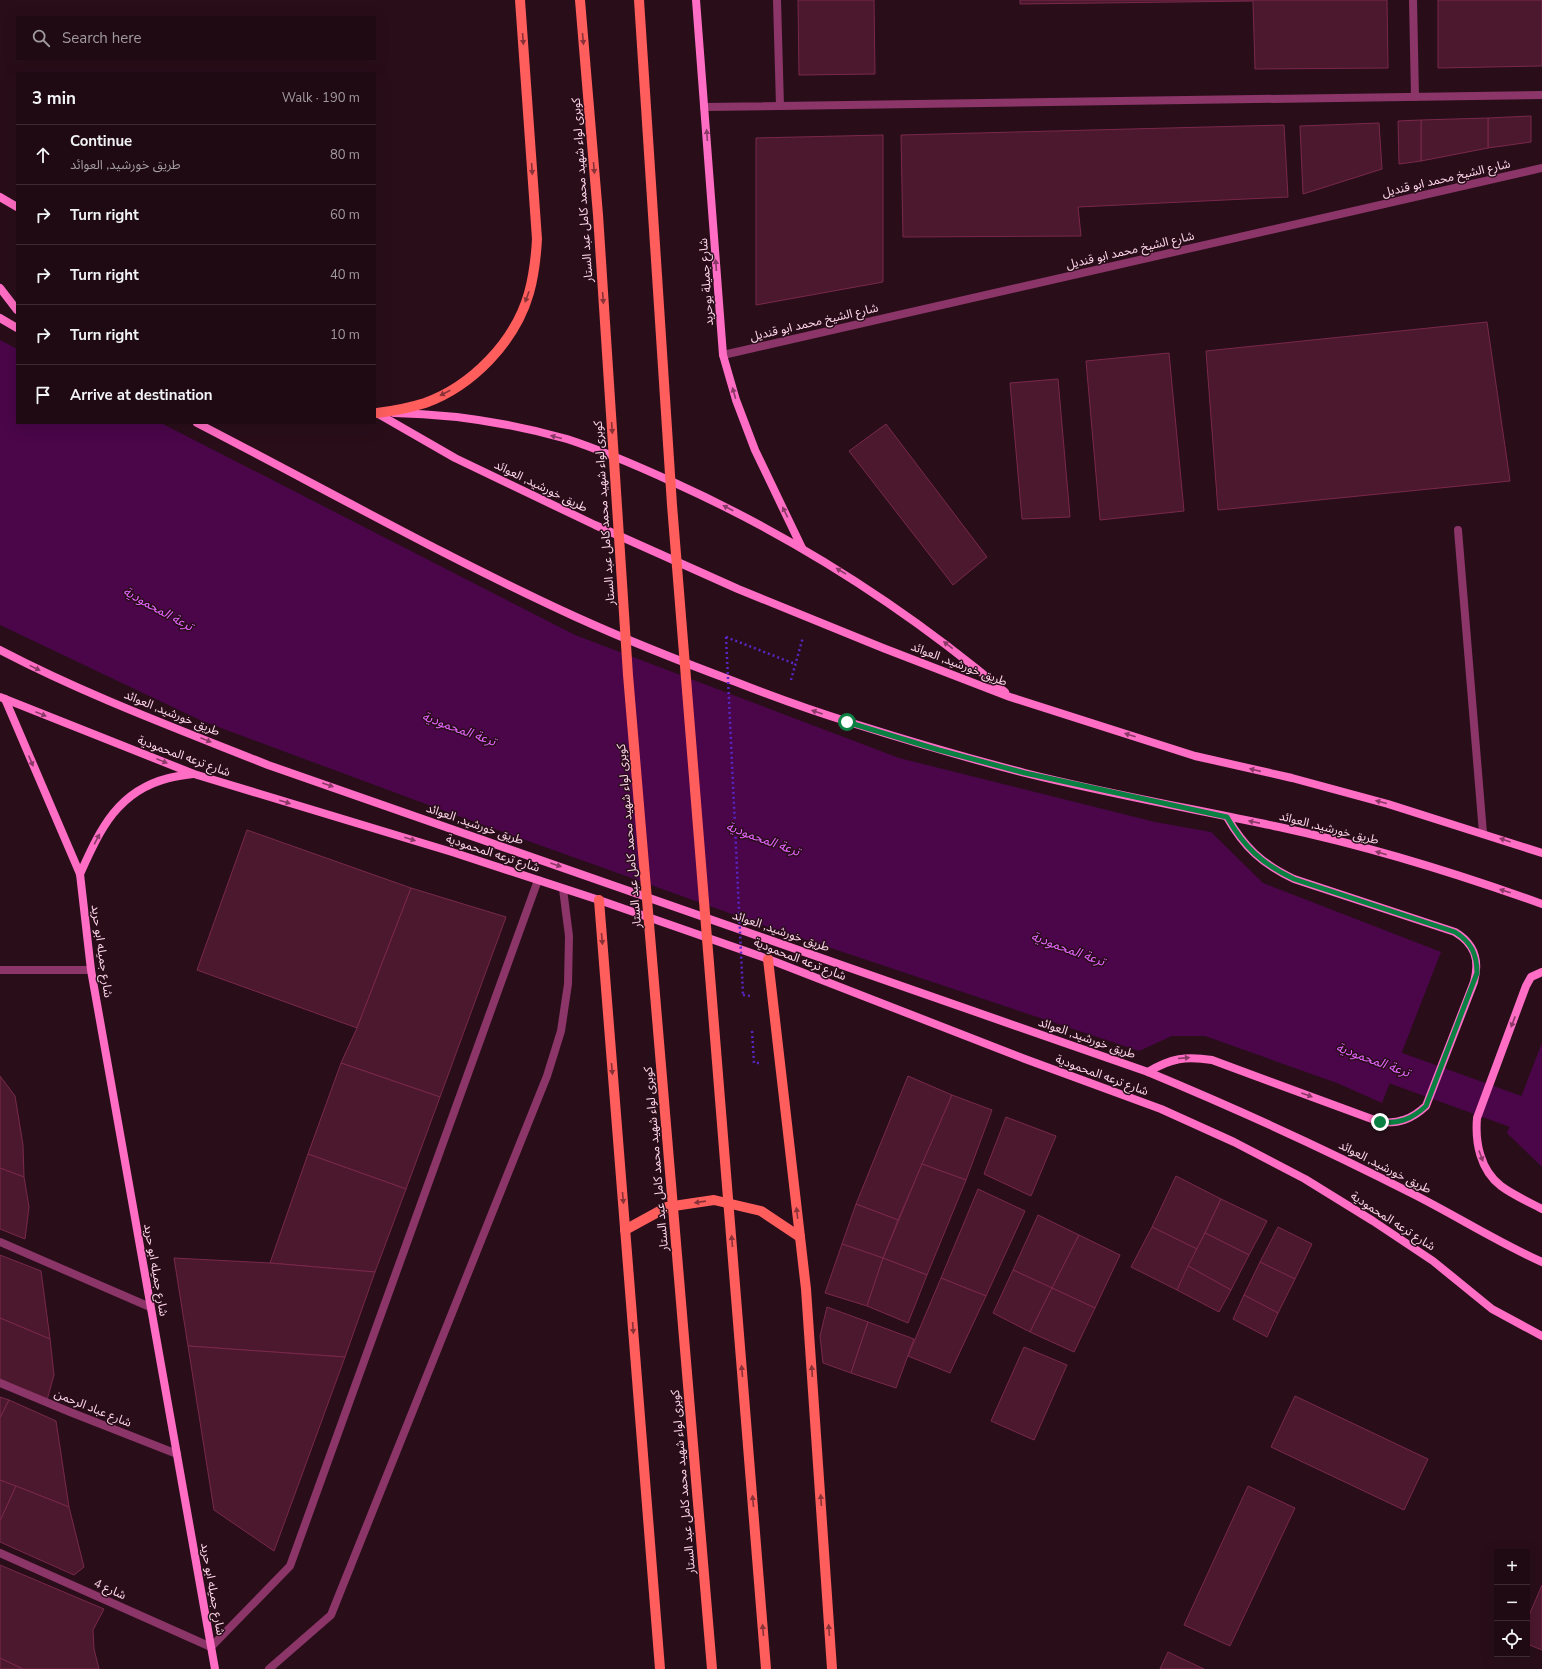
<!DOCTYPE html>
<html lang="en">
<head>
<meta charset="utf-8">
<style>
  :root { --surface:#1f0a14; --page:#2c1822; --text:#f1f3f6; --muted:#a19aa0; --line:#3c2b34 }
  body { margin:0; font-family:"Nunito Sans","Noto Sans Arabic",sans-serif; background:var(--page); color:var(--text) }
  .controls { position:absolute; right:12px; bottom:12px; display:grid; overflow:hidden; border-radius:0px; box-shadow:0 4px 16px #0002 }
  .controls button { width:36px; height:36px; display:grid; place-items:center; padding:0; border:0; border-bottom:1px solid var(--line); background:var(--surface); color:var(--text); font:20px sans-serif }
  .stop { position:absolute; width:12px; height:12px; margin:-9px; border:3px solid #0b8043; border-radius:50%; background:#fff }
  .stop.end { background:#0b8043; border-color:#fff; box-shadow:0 1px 4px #0008 }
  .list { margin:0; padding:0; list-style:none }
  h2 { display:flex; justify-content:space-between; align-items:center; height:52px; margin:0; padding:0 16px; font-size:17px }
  h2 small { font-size:13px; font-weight:400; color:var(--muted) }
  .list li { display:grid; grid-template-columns:26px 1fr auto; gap:12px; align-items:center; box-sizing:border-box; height:60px; padding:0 16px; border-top:1px solid var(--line) }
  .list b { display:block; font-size:15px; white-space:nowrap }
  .list p { margin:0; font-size:13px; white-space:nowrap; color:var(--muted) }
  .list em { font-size:13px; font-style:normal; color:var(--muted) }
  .icon { flex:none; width:22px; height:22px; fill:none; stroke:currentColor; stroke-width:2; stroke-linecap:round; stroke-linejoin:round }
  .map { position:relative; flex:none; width:1542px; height:1669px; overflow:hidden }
  .search { position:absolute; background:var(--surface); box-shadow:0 4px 16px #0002; left:16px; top:16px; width:360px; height:44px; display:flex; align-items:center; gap:10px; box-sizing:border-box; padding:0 14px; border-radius:0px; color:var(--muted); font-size:15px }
  .panel { position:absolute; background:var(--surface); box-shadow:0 4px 16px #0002; left:16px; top:72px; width:360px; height:352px; border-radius:0px }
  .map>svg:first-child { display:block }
  .water { fill:#4a0649 }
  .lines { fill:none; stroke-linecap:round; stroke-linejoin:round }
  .canal { stroke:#4a0649; stroke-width:33 }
  .building { fill:#4c182e; stroke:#79284b }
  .path { stroke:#5826c3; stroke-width:2.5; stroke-dasharray:2 3; stroke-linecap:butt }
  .lane { stroke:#8c3568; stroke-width:8 }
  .street { stroke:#8c3568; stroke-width:8 }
  .secondary { stroke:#ff6dc4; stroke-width:8 }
  .primary { stroke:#ff5e5d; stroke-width:10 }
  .path-bridge { stroke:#5826c3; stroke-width:2.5; stroke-dasharray:2 3; stroke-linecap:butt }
  .primary-bridge { stroke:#ff5e5d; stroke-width:10 }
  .oneway { fill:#893238 }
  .oneway2 { fill:#893966 }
  .route { stroke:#0b8043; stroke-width:5 }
  .labels { text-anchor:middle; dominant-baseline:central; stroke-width:3; stroke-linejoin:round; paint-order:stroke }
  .street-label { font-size:12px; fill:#ffd6eb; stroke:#290e1a }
  .water-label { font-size:13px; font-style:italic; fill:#e664ff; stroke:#290e1a }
</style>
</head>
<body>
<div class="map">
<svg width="1542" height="1669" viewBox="0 0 1542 1669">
  <rect width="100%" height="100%" fill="#290e1a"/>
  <!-- water -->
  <g class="water">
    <path d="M0 340 17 349V423H161L575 635 899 758 1155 822 1211 832 1263 883 1441 952 1382 1103 1337 1083 1205 1036H1172L1139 1051 768 927 461 817 202 721 0 625Z"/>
    <path d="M1542 1043V1167L1507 1133Z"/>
  </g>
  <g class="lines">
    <!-- canal -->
    <path class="canal" d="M1354 1053 1542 1121"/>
  </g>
  <!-- building -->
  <g class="building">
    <path d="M798 0H874L875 74 799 75Z"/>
    <path d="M1020 0H1387L1388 68 1255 69 1253 1 1020 4Z"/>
    <path d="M1438 0H1542V66L1438 68Z"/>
    <path d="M1531 116V142L1488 148V118Z"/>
    <path d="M1488 118V148L1421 161V120Z"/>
    <path d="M1421 120V161L1399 164 1398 121Z"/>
    <path d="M1379 123 1382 169 1303 194 1300 126Z"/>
    <path d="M1284 125 1288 197 1078 207 1081 236 903 237 901 135Z"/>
    <path d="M883 135V282L756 305V138Z"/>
    <path d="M1487 322 1510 481 1218 510 1206 351Z"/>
    <path d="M1169 353 1184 511 1100 520 1086 361Z"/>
    <path d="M1058 379 1070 517 1022 519 1010 383Z"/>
    <path d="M886 424 987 557 953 585 849 451Z"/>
    <path d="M247 830 411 888 357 1028 197 970Z"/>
    <path d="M411 888 506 917 440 1097 341 1063 357 1028Z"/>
    <path d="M341 1063 440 1097 406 1189 308 1154Z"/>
    <path d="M0 1076 15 1096 23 1145 24 1177 0 1168Z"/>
    <path d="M908 1076 952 1095 898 1220 856 1204Z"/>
    <path d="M952 1095 992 1110 966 1180 922 1164Z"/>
    <path d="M1006 1117 1056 1136 1031 1196 984 1174Z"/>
    <path d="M308 1154 406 1189 375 1272 270 1263Z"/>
    <path d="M922 1164 966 1180 927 1275 883 1258Z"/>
    <path d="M0 1168 24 1177 29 1207 25 1239 0 1229Z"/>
    <path d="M1176 1176 1221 1199 1197 1249 1152 1227Z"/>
    <path d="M978 1189 1025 1211 986 1296 941 1278Z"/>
    <path d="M1221 1199 1267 1221 1249 1255 1205 1233Z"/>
    <path d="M856 1204 898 1220 883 1258 842 1244Z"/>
    <path d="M1038 1215 1079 1235 1052 1288 1013 1270Z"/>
    <path d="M1152 1227 1197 1249 1177 1290 1131 1267Z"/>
    <path d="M1278 1227 1312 1244 1295 1279 1260 1262Z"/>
    <path d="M1205 1233 1249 1255 1231 1290 1188 1266Z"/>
    <path d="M1079 1235 1120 1255 1095 1308 1052 1288Z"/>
    <path d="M842 1244 883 1258 867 1306 825 1293Z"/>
    <path d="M0 1255 41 1271 50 1339 0 1318Z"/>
    <path d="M174 1258 270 1263 375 1272 345 1357 188 1346Z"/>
    <path d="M883 1258 927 1275 908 1323 867 1306Z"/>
    <path d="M1260 1262 1295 1279 1278 1313 1244 1295Z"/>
    <path d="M1188 1266 1231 1290 1219 1312 1177 1290Z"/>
    <path d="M1013 1270 1052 1288 1030 1332 993 1313Z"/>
    <path d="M941 1278 986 1296 950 1373 908 1356Z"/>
    <path d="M1052 1288 1095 1308 1074 1352 1030 1332Z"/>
    <path d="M1244 1295 1278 1313 1267 1337 1233 1319Z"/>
    <path d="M827 1307 868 1322 851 1373 823 1363 820 1336Z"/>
    <path d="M0 1318 50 1339 54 1375 47 1400 0 1379Z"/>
    <path d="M868 1322 914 1339 896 1388 851 1373Z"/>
    <path d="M188 1346 345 1357 274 1551 214 1510Z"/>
    <path d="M1024 1347 1067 1365 1034 1440 991 1421Z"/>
    <path d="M1295 1396 1428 1459 1404 1510 1271 1447Z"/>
    <path d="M0 1397 9 1400 0 1418Z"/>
    <path d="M9 1400 56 1421 69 1507 0 1480V1418Z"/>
    <path d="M0 1480 16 1486 0 1521Z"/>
    <path d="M16 1486 69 1507 84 1567 74 1575 0 1542V1521Z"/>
    <path d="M1248 1486 1295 1508 1230 1646 1184 1625Z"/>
    <path d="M0 1565 104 1609 93 1630 94 1649 99 1669H23L0 1658Z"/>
    <path d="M1542 1585V1650L1527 1644V1620Z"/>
    <path d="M1168 1652 1204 1669H1160Z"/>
    <path d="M0 1658 23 1669H0Z"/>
  </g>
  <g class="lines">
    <!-- path -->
    <g class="path">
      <path d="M726 637 795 664"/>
      <path d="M791 680 803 637"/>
      <path d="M743 995 751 996"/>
      <path d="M752 1031 754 1063H759"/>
    </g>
    <!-- lane -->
    <g class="lane">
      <path d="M777 0 780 106"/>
      <path d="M1413 0 1415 97"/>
      <path d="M704 107 1542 95"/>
      <path d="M1458 530 1483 833"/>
    </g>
    <!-- street -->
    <g class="street">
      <path d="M723 355 1542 168"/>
      <path d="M0 970H91"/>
      <path d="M0 1242 150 1307"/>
      <path d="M0 1383 70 1412 177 1454"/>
      <path d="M0 1553 211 1647 290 1566 538 880"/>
      <path d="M269 1669 331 1615 547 1076 561 1031 568 984 569 936 563 889"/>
    </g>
    <!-- secondary -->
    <g class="secondary">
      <path d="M696 0 723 355 736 400 755 450 802 548"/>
      <path d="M0 197 17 207"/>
      <path d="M0 288 17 310"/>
      <path d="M0 318 17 328"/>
      <path d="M375 412 455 458 595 525 738 589 883 648 1010 697 1195 756 1292 778 1388 804 1542 853"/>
      <path d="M394 413C453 414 510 423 567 439 604 451 640 467 675 483 796 538 904 607 1005 692"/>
      <path d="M197 423C323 488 447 558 576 617 629 641 682 662 736 682 774 697 813 711 852 723 909 741 967 758 1025 773 1109 794 1194 809 1279 827 1368 846 1456 873 1542 904"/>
      <path d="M0 650C86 695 178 729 268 765L1148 1072C1237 1109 1325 1149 1411 1193 1455 1215 1497 1242 1542 1262"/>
      <path d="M0 697 194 774 452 852 599 900 768 959 1025 1059 1161 1109 1234 1142 1305 1179 1373 1221 1433 1261 1492 1309 1542 1336"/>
      <path d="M5 699 80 874 91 970 215 1669"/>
      <path d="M80 874C100 830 117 791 169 778 177 776 185 775 193 774"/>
      <path d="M1542 972 1531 977 1526 986 1477 1118C1475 1142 1480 1170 1501 1186 1513 1195 1529 1202 1542 1209"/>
      <path d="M1148 1072C1171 1058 1186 1056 1212 1060L1380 1122C1399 1124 1412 1119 1426 1106L1474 982C1480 960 1475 944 1455 932L1294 879C1262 864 1244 847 1227 817"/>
    </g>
    <!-- primary -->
    <g class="primary">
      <path d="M377 413C393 411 409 408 425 403 472 386 515 342 529 293 534 275 536 257 537 239L520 0"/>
      <path d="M599 900 660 1669"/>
      <path d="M768 959 806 1289 832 1669"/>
      <path d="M625 1230 667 1207 714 1200 761 1211 800 1237"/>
    </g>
    <!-- path-bridge -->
    <path class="path-bridge" d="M726 637 743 995"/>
    <!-- primary-bridge -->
    <g class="primary-bridge">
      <path d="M580 0 598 215 628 675 712 1669"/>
      <path d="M639 0 672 505 766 1669"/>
    </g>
  </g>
  <!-- one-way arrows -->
  <defs><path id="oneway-solid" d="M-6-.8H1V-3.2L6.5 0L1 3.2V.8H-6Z"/></defs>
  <g class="oneway">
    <use href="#oneway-solid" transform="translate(523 39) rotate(86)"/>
    <use href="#oneway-solid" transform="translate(583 39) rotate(85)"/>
    <use href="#oneway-solid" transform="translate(594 168) rotate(85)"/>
    <use href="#oneway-solid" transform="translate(532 169) rotate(86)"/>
    <use href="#oneway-solid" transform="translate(527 297) rotate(110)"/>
    <use href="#oneway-solid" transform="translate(603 298) rotate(86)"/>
    <use href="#oneway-solid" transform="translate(445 393) rotate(153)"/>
    <use href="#oneway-solid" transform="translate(612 428) rotate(86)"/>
    <use href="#oneway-solid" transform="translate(602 939) rotate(85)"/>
    <use href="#oneway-solid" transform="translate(612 1069) rotate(85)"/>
    <use href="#oneway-solid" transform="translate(623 1198) rotate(85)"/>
    <use href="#oneway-solid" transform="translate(700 1202) rotate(172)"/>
    <use href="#oneway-solid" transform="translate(797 1213) rotate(-97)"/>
    <use href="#oneway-solid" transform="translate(732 1241) rotate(-95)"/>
    <use href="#oneway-solid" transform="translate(633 1328) rotate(86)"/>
    <use href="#oneway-solid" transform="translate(742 1371) rotate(-95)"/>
    <use href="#oneway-solid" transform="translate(812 1371) rotate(-94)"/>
    <use href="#oneway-solid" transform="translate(821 1500) rotate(-94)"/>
    <use href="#oneway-solid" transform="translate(753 1501) rotate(-95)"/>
    <use href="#oneway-solid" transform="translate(763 1630) rotate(-95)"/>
    <use href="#oneway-solid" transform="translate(829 1630) rotate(-94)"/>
  </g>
  <g class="oneway2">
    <use href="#oneway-solid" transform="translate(707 135) rotate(-94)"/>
    <use href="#oneway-solid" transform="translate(716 265) rotate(-94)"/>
    <use href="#oneway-solid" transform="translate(734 393) rotate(-106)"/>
    <use href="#oneway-solid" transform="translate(556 437) rotate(-165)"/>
    <use href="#oneway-solid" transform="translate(728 508) rotate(-152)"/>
    <use href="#oneway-solid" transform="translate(785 512) rotate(-116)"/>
    <use href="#oneway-solid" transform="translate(841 571) rotate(-149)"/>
    <use href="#oneway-solid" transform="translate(948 645) rotate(-143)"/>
    <use href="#oneway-solid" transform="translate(35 668) rotate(26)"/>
    <use href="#oneway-solid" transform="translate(817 712) rotate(-161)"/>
    <use href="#oneway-solid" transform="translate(41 714) rotate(22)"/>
    <use href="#oneway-solid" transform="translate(1130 735) rotate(-162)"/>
    <use href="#oneway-solid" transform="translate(206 740) rotate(22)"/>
    <use href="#oneway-solid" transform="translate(31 761) rotate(67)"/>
    <use href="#oneway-solid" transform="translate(162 761) rotate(22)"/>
    <use href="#oneway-solid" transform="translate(1255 770) rotate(-167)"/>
    <use href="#oneway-solid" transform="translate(328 785) rotate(19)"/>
    <use href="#oneway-solid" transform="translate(285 802) rotate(17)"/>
    <use href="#oneway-solid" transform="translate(1381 802) rotate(-165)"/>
    <use href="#oneway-solid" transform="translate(1254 822) rotate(-169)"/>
    <use href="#oneway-solid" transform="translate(97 839) rotate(-62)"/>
    <use href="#oneway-solid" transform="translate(410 839) rotate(17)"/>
    <use href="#oneway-solid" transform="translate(1505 840) rotate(-161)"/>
    <use href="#oneway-solid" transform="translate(1381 853) rotate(-164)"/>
    <use href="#oneway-solid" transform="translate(556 865) rotate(19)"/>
    <use href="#oneway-solid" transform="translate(1505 891) rotate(-162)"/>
    <use href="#oneway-solid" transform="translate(1513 1022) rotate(111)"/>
    <use href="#oneway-solid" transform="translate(1184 1058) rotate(-5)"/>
    <use href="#oneway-solid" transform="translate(1307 1095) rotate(20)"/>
    <use href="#oneway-solid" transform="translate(1481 1156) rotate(70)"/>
  </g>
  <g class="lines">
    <!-- route -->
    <path class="route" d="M847 722 939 750 1025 773 1227 817C1244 847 1262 864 1294 879L1455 932C1471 942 1477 954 1477 973L1426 1106C1412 1119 1399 1124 1380 1122"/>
  </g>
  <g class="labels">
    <!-- street labels -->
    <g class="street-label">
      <text transform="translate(1446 178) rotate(-13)">شارع الشيخ محمد ابو قنديل</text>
      <text transform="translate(582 190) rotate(-94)">كوبرى لواء شهيد محمد كامل عبد الستار</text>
      <text transform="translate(1130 250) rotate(-13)">شارع الشيخ محمد ابو قنديل</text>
      <text transform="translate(706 282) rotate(-94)">شارع جميلة بوحريد</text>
      <text transform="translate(814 322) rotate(-13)">شارع الشيخ محمد ابو قنديل</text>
      <text transform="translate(541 486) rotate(26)">طريق خورشيد, العوائد</text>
      <text transform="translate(604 513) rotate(-94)">كوبرى لواء شهيد محمد كامل عبد الستار</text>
      <text transform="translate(959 664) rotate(21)">طريق خورشيد, العوائد</text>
      <text transform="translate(172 713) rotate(22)">طريق خورشيد, العوائد</text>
      <text transform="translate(184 756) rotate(20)">شارع ترعه المحمودية</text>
      <text transform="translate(475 824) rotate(19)">طريق خورشيد, العوائد</text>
      <text transform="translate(1329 828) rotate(14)">طريق خورشيد, العوائد</text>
      <text transform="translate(629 836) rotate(-95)">كوبرى لواء شهيد محمد كامل عبد الستار</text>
      <text transform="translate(493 853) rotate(18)">شارع ترعه المحمودية</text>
      <text transform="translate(781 931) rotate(19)">طريق خورشيد, العوائد</text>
      <text transform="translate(102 951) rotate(82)">شارع جميله ابو حريد</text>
      <text transform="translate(800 959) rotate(21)">شارع ترعه المحمودية</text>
      <text transform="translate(1087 1038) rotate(19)">طريق خورشيد, العوائد</text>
      <text transform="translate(1102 1075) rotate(20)">شارع ترعه المحمودية</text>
      <text transform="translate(656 1159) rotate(-95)">كوبرى لواء شهيد محمد كامل عبد الستار</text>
      <text transform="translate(1385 1167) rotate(27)">طريق خورشيد, العوائد</text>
      <text transform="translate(1393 1221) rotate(33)">شارع ترعه المحمودية</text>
      <text transform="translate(156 1270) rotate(80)">شارع جميله ابو حريد</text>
      <text transform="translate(93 1408) rotate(22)">شارع عباد الرحمن</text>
      <text transform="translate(683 1482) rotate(-95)">كوبرى لواء شهيد محمد كامل عبد الستار</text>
      <text transform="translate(110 1589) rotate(24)">شارع 4</text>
      <text transform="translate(213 1589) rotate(80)">شارع جميله ابو حريد</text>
    </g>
    <!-- water labels -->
    <g class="water-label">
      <text transform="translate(158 609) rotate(29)">ترعة المحمودية</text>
      <text transform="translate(459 729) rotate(20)">ترعة المحمودية</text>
      <text transform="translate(763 839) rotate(20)">ترعة المحمودية</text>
      <text transform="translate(1068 949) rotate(20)">ترعة المحمودية</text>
      <text transform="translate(1373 1060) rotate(20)">ترعة المحمودية</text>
    </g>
  </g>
</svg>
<div class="controls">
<button>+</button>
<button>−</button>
<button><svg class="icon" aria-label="locate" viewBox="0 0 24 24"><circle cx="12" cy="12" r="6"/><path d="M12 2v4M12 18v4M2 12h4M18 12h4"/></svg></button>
</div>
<div class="stop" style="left:847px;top:722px"></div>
<div class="stop end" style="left:1380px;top:1122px"></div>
<div class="search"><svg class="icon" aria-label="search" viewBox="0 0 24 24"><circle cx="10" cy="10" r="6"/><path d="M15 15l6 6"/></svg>Search here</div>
<section class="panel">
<h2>3 min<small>Walk · 190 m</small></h2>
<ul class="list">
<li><svg class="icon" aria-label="ahead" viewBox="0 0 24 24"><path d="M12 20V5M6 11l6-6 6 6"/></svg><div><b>Continue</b><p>طريق خورشيد, العوائد</p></div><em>80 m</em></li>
<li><svg class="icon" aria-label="right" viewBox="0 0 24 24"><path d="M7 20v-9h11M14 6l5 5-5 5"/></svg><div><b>Turn right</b></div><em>60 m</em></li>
<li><svg class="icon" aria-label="right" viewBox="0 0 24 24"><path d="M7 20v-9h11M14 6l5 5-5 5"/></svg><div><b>Turn right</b></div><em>40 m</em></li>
<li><svg class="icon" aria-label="right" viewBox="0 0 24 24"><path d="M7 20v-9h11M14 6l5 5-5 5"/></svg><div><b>Turn right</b></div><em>10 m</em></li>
<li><svg class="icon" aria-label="arrive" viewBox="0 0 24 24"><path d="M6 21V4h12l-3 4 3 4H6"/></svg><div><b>Arrive at destination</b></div></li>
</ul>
</section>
</div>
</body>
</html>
